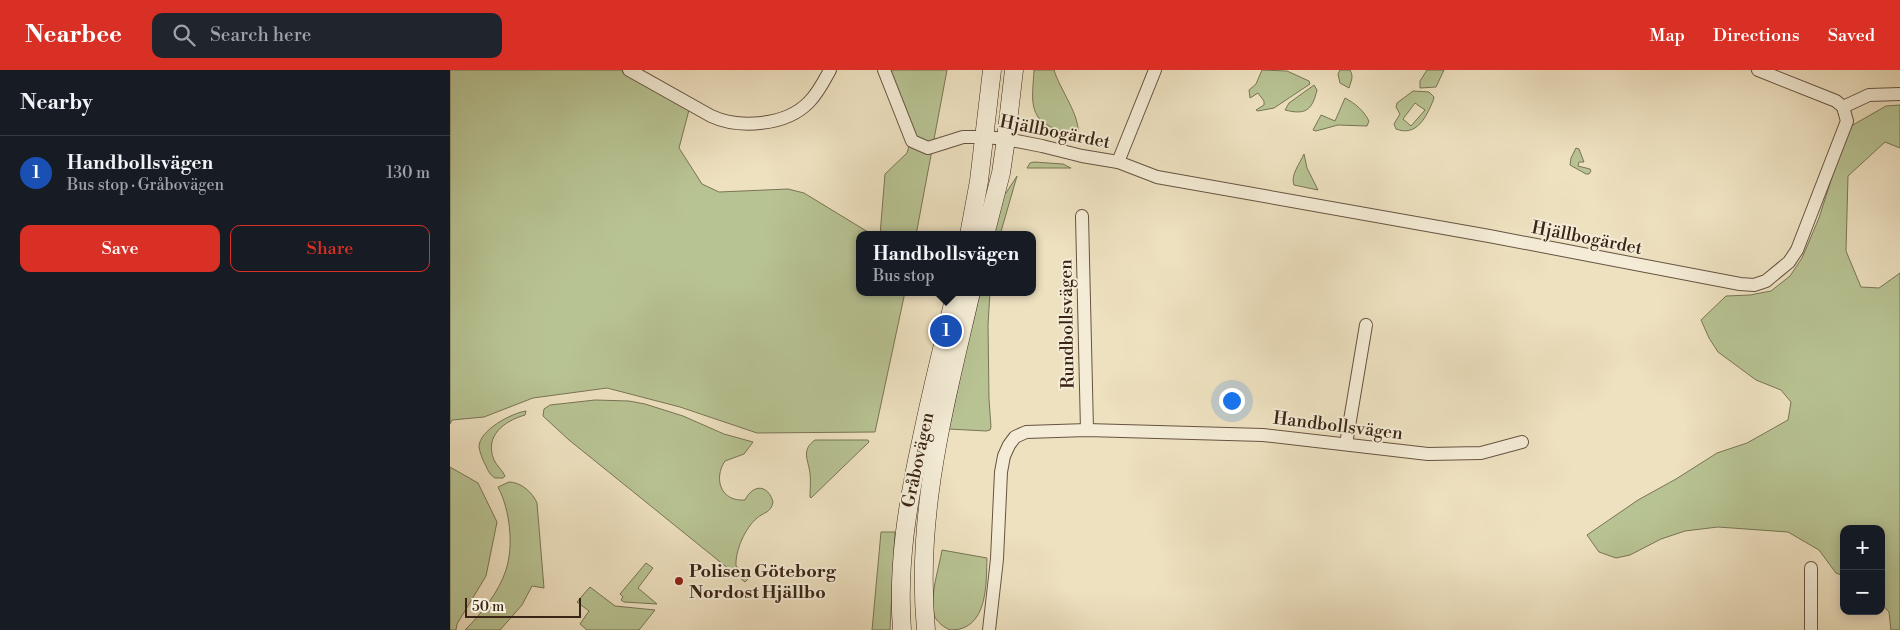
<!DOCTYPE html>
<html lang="en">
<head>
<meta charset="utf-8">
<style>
  :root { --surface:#171b24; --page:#20242c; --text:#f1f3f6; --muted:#9ea1a6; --line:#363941; --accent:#d93025 }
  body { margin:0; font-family:"Libre Bodoni",serif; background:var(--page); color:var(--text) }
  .controls { position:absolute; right:15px; bottom:15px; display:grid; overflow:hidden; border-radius:10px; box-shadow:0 2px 12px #0003 }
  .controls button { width:45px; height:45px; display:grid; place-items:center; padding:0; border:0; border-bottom:1px solid var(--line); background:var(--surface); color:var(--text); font:25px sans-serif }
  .scale { position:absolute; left:15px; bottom:12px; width:116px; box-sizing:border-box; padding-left:5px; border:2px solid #3a2417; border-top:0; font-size:14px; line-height:18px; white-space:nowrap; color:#3a2417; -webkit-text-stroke:4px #f4ecd6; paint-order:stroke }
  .you { position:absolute; left:781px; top:330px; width:18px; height:18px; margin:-12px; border:4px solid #fff; border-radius:50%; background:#1a73e8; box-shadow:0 0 0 8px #1a73e833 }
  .badge { display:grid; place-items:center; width:32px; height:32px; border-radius:50%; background:var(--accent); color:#fff; font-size:16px; font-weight:700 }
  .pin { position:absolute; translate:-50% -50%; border:2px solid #fff; box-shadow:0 1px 5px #0006 }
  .popup { position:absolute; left:406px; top:161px; width:180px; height:65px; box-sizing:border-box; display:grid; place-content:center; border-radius:10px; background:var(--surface); filter:drop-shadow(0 1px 4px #0005); font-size:16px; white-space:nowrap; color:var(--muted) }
  .popup b { font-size:19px; color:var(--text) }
  .popup::after { content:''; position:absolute; left:50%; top:100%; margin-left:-10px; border:10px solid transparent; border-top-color:var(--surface) }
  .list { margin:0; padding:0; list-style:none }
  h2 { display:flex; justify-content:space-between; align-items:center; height:65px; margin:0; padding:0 20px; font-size:21px }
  h2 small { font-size:16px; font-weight:400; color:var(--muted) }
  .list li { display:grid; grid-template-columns:32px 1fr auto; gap:15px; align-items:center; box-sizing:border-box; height:75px; padding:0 20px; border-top:1px solid var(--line) }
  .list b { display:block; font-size:19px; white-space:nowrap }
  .list p { margin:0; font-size:16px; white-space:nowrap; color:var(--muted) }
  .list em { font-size:16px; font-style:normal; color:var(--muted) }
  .actions { display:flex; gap:10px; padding:15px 20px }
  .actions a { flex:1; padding:11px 0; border:1px solid var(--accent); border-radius:10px; text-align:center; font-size:18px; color:var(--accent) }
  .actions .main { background:var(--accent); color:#fff }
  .icon { flex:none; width:28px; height:28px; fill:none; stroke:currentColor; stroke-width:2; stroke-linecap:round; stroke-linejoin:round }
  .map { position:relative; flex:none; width:1450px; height:560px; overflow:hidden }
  header { display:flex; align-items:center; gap:30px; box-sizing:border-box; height:70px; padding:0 25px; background:var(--accent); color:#fff }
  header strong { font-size:24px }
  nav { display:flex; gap:28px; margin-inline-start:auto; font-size:18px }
  .search { width:350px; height:45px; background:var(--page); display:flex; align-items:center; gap:12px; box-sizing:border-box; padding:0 18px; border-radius:10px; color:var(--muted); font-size:19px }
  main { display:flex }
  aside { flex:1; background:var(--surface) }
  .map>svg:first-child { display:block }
  .green { fill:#b8c393; stroke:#797455; fill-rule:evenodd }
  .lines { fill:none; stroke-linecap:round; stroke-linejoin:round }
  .street-casing { stroke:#675341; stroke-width:14 }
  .secondary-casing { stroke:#3a2417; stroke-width:19 }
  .street { stroke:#f4ecd6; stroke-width:12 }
  .secondary { stroke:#f4ecd6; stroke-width:18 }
  .poi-dot { fill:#8f2418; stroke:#f4ecd6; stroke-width:2 }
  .labels { text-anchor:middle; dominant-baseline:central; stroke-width:4; stroke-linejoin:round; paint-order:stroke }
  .street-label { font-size:18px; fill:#3a2417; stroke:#f4ecd6 }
  .poi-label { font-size:18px; font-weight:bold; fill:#3a2417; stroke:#f4ecd6; text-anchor:start }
</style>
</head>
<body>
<header>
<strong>Nearbee</strong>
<div class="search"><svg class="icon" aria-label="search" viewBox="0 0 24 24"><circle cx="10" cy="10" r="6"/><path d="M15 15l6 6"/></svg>Search here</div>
<nav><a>Map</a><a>Directions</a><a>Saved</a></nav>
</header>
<main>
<aside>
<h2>Nearby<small></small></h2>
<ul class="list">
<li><span class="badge" style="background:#1a4fb4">1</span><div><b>Handbollsvägen</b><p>Bus stop · Gråbovägen</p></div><em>130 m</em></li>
</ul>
<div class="actions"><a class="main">Save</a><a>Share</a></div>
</aside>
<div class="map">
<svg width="1450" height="560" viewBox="0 0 1450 560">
  <rect width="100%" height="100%" fill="#eee1c0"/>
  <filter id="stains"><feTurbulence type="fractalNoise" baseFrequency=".004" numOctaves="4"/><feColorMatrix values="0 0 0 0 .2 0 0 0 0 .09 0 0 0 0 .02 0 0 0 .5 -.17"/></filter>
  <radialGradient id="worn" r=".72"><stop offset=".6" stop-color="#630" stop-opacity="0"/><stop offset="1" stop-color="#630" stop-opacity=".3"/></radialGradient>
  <!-- green -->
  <g class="green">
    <path d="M0 0H171L239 40 229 78 252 114 269 122 338 119 354 123 423 165H410V222H455L425 362 307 363 230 337 157 318 83 328 34 347 2 350 0 354Z"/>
    <path d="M428 0H497L466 165H430L435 104 457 83 464 59Z"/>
    <path d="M584 0H604C610 20 631 46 628 66 621 65 613 62 606 59 576 49 583 25 584 0Z"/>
    <path d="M812 0 837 1 859 11 860 14 824 38 808 41 806 40 814 35V31L808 23 800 28 799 20 806 14Z"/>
    <path d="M890 0H900C904 7 901 11 899 18L890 13 888 4Z"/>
    <path d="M977 0H994L986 17 970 18V11Z"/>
    <path d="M864 15 867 20C862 41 855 45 835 40L839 33Z"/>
    <path d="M963 21 979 22 984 27 983 31C976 47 967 67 946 59L944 54 950 44 946 37 947 33ZM965 33 975 40 961 56 953 49Z"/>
    <path d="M895 28C906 34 913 40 919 51L917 56 888 55 866 61 863 60 871 45 885 51Z"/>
    <path d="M1450 35V78L1435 72 1398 106 1396 181 1411 217 1429 218 1450 203V560H1441L1439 542 1431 533V459H1394V506L1386 503 1369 480 1338 462 1268 457 1235 461 1211 469 1180 485 1166 488 1149 482 1137 465 1188 430 1226 409 1267 383 1297 373 1338 350 1341 332 1331 320 1306 310 1268 282 1259 268 1251 250 1276 226 1300 225 1321 221 1340 206 1352 188 1369 148 1383 104 1401 56 1436 36Z"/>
    <path d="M1126 78 1129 79 1134 92H1129L1128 96 1140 99 1141 101 1139 104H1136L1120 95 1121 88Z"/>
    <path d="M854 84 857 98 868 120 844 115C840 106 850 93 854 84Z"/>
    <path d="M584 92 613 94 621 98H577L580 93Z"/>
    <path d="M567 106 550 165H541L552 122 556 123Z"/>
    <path d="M528 222H540L538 255 539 329 541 357 540 360 536 361 499 359Z"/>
    <path d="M145 330 179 331 195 334 233 346 274 364 303 372 294 384 275 391C263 409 271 432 295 430 303 414 318 414 323 432 321 443 314 442 307 448 295 458 285 481 286 496L299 508 295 512 119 370 93 346 94 339 100 335Z"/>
    <path d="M76 341 75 345C54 351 34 366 44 390 47 396 52 400 55 406L53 408H45C40 405 38 401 36 396 33 391 30 383 29 377 29 360 62 343 76 341Z"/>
    <path d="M365 370H418L419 372 361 428 360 427C360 419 361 411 360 403 358 389 351 380 365 370Z"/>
    <path d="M0 397 28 413 47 452 36 506 7 554 6 560H0Z"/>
    <path d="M59 412C71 412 83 423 87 433L94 518 82 516 72 535 50 560H15C31 544 49 522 56 500 64 475 60 440 48 417Z"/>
    <path d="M431 462H445L440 560H422Z"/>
    <path d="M492 480 537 488C536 511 539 560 501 560 495 559 486 551 484 545 479 528 489 498 492 480Z"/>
    <path d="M196 493 203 498 188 518 207 534 174 532 171 530 173 527 170 524Z"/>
    <path d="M140 517 165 536 205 540 189 560H137L130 554 139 541 127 532Z"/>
  </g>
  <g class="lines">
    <!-- street casing -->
    <g class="street-casing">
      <g id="street">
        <path d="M179 0 261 46C289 59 336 56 359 32 368 23 374 11 380 0"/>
        <path d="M434 0 462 71 478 78 513 67H535L556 69 592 76 632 86 668 92 707 107 1039 166 1290 214 1304 215 1316 211 1339 192 1347 180 1397 51 1393 37 1386 31 1308 0"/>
        <path d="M1393 37 1419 25 1450 24"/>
        <path d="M668 92 705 0"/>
        <path d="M632 146 637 360"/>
        <path d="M896 374 916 255"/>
        <path d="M539 560 547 489 551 402 554 386 559 375 565 367 576 362 637 360 813 365 978 384 1031 383 1072 372"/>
        <path d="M1361 560V498"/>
      </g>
    </g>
    <!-- secondary casing -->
    <g class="secondary-casing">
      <g id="secondary">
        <path d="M519 165 529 111 542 0"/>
        <path d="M535 165 551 103 556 69 564 0"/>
        <path d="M452 560C447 494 458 431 472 367 482 319 494 270 506 222"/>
        <path d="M476 560C465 443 495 335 521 222"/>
      </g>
    </g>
    <!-- street -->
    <use href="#street" class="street"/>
    <!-- secondary -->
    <use href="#secondary" class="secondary"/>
  </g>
  <!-- markers -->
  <circle class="poi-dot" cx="229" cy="511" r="5"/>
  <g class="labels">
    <!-- street labels -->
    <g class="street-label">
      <text transform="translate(605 62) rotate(11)">Hjällbogärdet</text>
      <text transform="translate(1137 168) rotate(11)">Hjällbogärdet</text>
      <text transform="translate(617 254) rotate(-91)">Rundbollsvägen</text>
      <text transform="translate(888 356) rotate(7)">Handbollsvägen</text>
      <text transform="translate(468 390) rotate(-78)">Gråbovägen</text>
    </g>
    <!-- poi labels -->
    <g class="poi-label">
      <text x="239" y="501">Polisen Göteborg<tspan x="239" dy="21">Nordost Hjällbo</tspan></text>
    </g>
  </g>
  <rect width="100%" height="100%" filter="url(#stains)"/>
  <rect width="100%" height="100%" fill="url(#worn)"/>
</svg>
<div class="controls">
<button>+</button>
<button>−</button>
</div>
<div class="scale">50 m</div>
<div class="you"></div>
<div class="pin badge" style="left:496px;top:261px;background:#1a4fb4">1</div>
<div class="popup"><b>Handbollsvägen</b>Bus stop</div>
</div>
</main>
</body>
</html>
